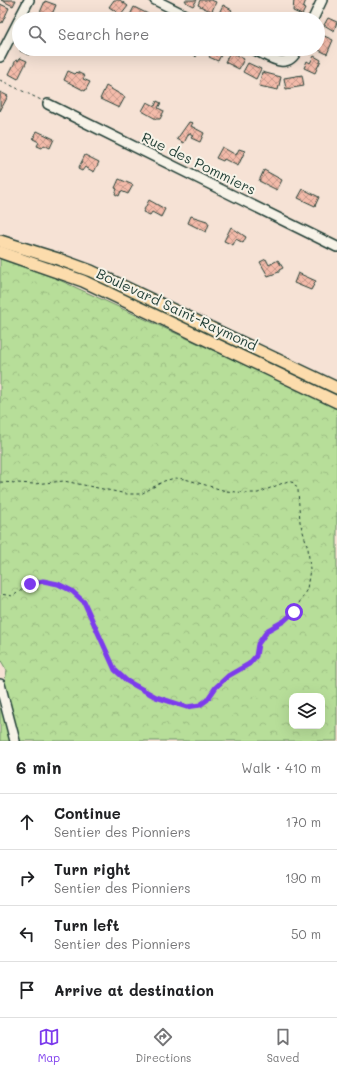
<!DOCTYPE html>
<html lang="en">
<head>
<meta charset="utf-8">
<style>
  :root { --surface:#fff; --page:#f2f2f2; --text:#202124; --muted:#757577; --line:#e0e0e0; --accent:#7c3aed }
  body { margin:0; font-family:Mali,sans-serif; background:var(--page); color:var(--text) }
  .controls { position:absolute; right:12px; bottom:12px; display:grid; overflow:hidden; border-radius:8px; box-shadow:0 4px 16px #0002 }
  .controls button { width:36px; height:36px; display:grid; place-items:center; padding:0; border:0; border-bottom:1px solid var(--line); background:var(--surface); color:var(--text); font:20px sans-serif }
  .stop { position:absolute; width:12px; height:12px; margin:-9px; border:3px solid #7c3aed; border-radius:50%; background:#fff }
  .stop.end { background:#7c3aed; border-color:#fff; box-shadow:0 1px 4px #0008 }
  .list { margin:0; padding:0; list-style:none }
  h2 { display:flex; justify-content:space-between; align-items:center; height:52px; margin:0; padding:0 16px; font-size:17px }
  h2 small { font-size:13px; font-weight:400; color:var(--muted) }
  .list li { display:grid; grid-template-columns:26px 1fr auto; gap:12px; align-items:center; box-sizing:border-box; height:56px; padding:0 16px; border-top:1px solid var(--line) }
  .list b { display:block; font-size:15px; white-space:nowrap }
  .list p { margin:0; font-size:13px; white-space:nowrap; color:var(--muted) }
  .list em { font-size:13px; font-style:normal; color:var(--muted) }
  .icon { flex:none; width:22px; height:22px; fill:none; stroke:currentColor; stroke-width:2; stroke-linecap:round; stroke-linejoin:round }
  .map { position:relative; flex:none; width:337px; height:741px; overflow:hidden }
  .search { position:absolute; background:var(--surface); box-shadow:0 4px 16px #0002; left:12px; right:12px; top:12px; height:44px; display:flex; align-items:center; gap:10px; box-sizing:border-box; padding:0 14px; border-radius:22px; color:var(--muted); font-size:15px }
  .sheet { height:276px; background:var(--surface) }
  nav { display:flex; justify-content:space-around; align-items:center; box-sizing:border-box; height:56px; border-top:1px solid var(--line); background:var(--surface); font-size:11px; color:var(--muted) }
  nav a { display:grid; justify-items:center; gap:2px }
  nav .on { color:var(--accent) }
  .map>svg:first-child { display:block }
  .forest { fill:url(#forest-crowns); stroke:#6b8e66; fill-rule:evenodd }
  .building { fill:url(#building-cross-hatch); stroke:#1f3d34 }
  .lines { fill:none; stroke-linecap:round; stroke-linejoin:round }
  .minor-casing { stroke:#1f3d34; stroke-width:12 }
  .major-casing { stroke:#1f3d34; stroke-width:14 }
  .path { stroke:#1f3d34; stroke-width:1; stroke-dasharray:3 3; stroke-linecap:butt }
  .minor { stroke:#f7f3e8; stroke-width:9 }
  .major { stroke:#fcdcac; stroke-width:11 }
  .route { stroke:#7c3aed; stroke-width:5 }
  .labels { text-anchor:middle; dominant-baseline:central; stroke-width:4; stroke-linejoin:round; paint-order:stroke }
  .street-label { font-size:14px; fill:#1f3d34; stroke:#f7f3e8 }
</style>
</head>
<body>
<div class="map">
<svg width="337" height="741" viewBox="0 0 337 741">
  <defs>
    <pattern id="forest-crowns" width="20" height="18" patternUnits="userSpaceOnUse"><rect width="20" height="18" fill="#b7de99"/><path d="M2 6a3 3 0 1 1 6 0M12 15a3 3 0 1 1 6 0" fill="none" stroke="#9dbf84"/></pattern>
    <pattern id="building-cross-hatch" width="8" height="8" patternUnits="userSpaceOnUse"><rect width="8" height="8" fill="#f4bbaa"/><path d="M0 0l8 8M0 8l8-8" fill="none" stroke="#c5998b"/></pattern>
  </defs>
  <rect width="100%" height="100%" fill="#f6e2d5"/>
  <filter id="ink" filterUnits="userSpaceOnUse"><feTurbulence type="fractalNoise" baseFrequency=".025" numOctaves="2"/><feDisplacementMap in="SourceGraphic" scale="8" xChannelSelector="R" yChannelSelector="G"/><feConvolveMatrix kernelMatrix="1 2 1 2 8 2 1 2 1" color-interpolation-filters="sRGB"/></filter>
  <g filter="url(#ink)">
    <!-- forest -->
    <path class="forest" d="M0 259 55 278 337 407V741H0V684L5 680 7 671 0 659ZM292 696H322V726H292Z"/>
    <!-- building -->
    <g class="building">
      <path d="M1 0H16L13 6Z"/>
      <path d="M114 0H120L128 6 121 15 109 7Z"/>
      <path d="M185 0H197L193 6 187 3Z"/>
      <path d="M200 0H211L216 2 212 11 208 10 198 5Z"/>
      <path d="M294 0H306L303 8 305 9 302 15 293 11Z"/>
      <path d="M45 1 56 5 50 19 38 17Z"/>
      <path d="M0 4 9 8 2 23 0 22Z"/>
      <path d="M223 5 232 10 229 15 231 16 230 19H223L218 15Z"/>
      <path d="M134 7 148 14 145 19H137L130 15Z"/>
      <path d="M328 18 337 22 334 31 324 25Z"/>
      <path d="M320 34 333 40 327 54 317 49Z"/>
      <path d="M21 49H32L29 55 20 51Z"/>
      <path d="M190 49H199L196 57 193 54Z"/>
      <path d="M207 49H224L218 61 209 57 212 52Z"/>
      <path d="M230 52 244 59 239 69 225 62Z"/>
      <path d="M314 56 321 60 315 73 304 68 307 61 310 63Z"/>
      <path d="M20 58 27 61 18 79 9 74 16 60 18 61Z"/>
      <path d="M248 63 261 69 256 79 243 72Z"/>
      <path d="M68 71 75 74 77 72 85 76 83 79 90 82 85 91 64 80Z"/>
      <path d="M262 72 281 77 278 90 259 86Z"/>
      <path d="M302 75 304 86 286 89 284 78Z"/>
      <path d="M106 86 125 97 119 108 100 99Z"/>
      <path d="M0 92 8 96 0 111Z"/>
      <path d="M157 101 161 103 158 108 164 111 160 119H156L142 111 147 102 155 106Z"/>
      <path d="M189 122 193 123 191 126 204 133 200 142 191 138 193 135 189 133 184 143 177 139Z"/>
      <path d="M37 131 54 139 50 148 44 145 42 148 37 146 39 142 33 139Z"/>
      <path d="M222 147 236 155 239 149 245 151 238 166 224 159 223 161 216 158Z"/>
      <path d="M85 155 99 162 94 172 85 167 82 171 78 169Z"/>
      <path d="M264 170 282 180 277 190 259 181Z"/>
      <path d="M119 179 133 185 128 194 121 191 119 196 115 194 117 189 115 188Z"/>
      <path d="M303 189 319 197 315 206 298 198Z"/>
      <path d="M149 200 165 209 161 217 152 212 150 215 143 212Z"/>
      <path d="M191 216 207 221 209 224 206 232 188 223Z"/>
      <path d="M231 227 246 237 243 243 236 239 233 245 224 241Z"/>
      <path d="M266 259 269 265 278 260 283 268 279 270V272L268 276 260 262Z"/>
      <path d="M298 273 316 281 311 290 294 283Z"/>
    </g>
    <g class="lines">
      <!-- minor casing -->
      <g class="minor-casing">
        <g id="minor">
          <path d="M155 0 193 19"/>
          <path d="M19 19 29 0"/>
          <path d="M313 19 322 0"/>
          <path d="M253 49C270 57 287 72 298 49"/>
          <path d="M0 57 19 20"/>
          <path d="M48 104 337 247"/>
          <path d="M0 684 15 741"/>
        </g>
      </g>
      <!-- major casing -->
      <g class="major-casing">
        <g id="major">
          <path d="M0 241 58 259 91 271 337 388"/>
          <path d="M0 252 83 281 337 402"/>
        </g>
      </g>
      <!-- path -->
      <g class="path">
        <path d="M0 80 41 100"/>
        <path d="M0 482 34 484 64 481 127 494H141L164 481 175 478 185 479 226 491 248 493H258L288 481 294 483 298 490 300 522 308 548 310 569 307 589 294 612 284 621 268 630 258 644 256 656 249 664 228 676 216 687 207 700 200 705 187 707 176 704 156 697 127 681 115 670 84 602 72 591 58 584 43 581 30 584 13 596 0 594"/>
      </g>
      <!-- minor -->
      <use href="#minor" class="minor"/>
      <!-- major -->
      <use href="#major" class="major"/>
    </g>
  </g>
  <g class="lines" filter="url(#ink)">
    <!-- route -->
    <path class="route" d="M30 584 43 581 58 584 72 591 84 602 115 670 127 681 156 697 187 707 200 705 207 700 216 687 228 676 249 664 256 656 258 644 268 630 284 621 294 612"/>
  </g>
  <g class="labels">
    <!-- street labels -->
    <g class="street-label">
      <text transform="translate(199 163) rotate(26)">Rue des Pommiers</text>
      <text transform="translate(177 309) rotate(25)">Boulevard Saint-Raymond</text>
    </g>
  </g>
</svg>
<div class="controls">
<button><svg class="icon" aria-label="layers" viewBox="0 0 24 24"><path d="M12 4l9 5-9 5-9-5zM3 14l9 5 9-5"/></svg></button>
</div>
<div class="stop" style="left:294px;top:612px"></div>
<div class="stop end" style="left:30px;top:584px"></div>
<div class="search"><svg class="icon" aria-label="search" viewBox="0 0 24 24"><circle cx="10" cy="10" r="6"/><path d="M15 15l6 6"/></svg>Search here</div>
</div>
<section class="sheet">
<h2>6 min<small>Walk · 410 m</small></h2>
<ul class="list">
<li><svg class="icon" aria-label="ahead" viewBox="0 0 24 24"><path d="M12 20V5M6 11l6-6 6 6"/></svg><div><b>Continue</b><p>Sentier des Pionniers</p></div><em>170 m</em></li>
<li><svg class="icon" aria-label="right" viewBox="0 0 24 24"><path d="M7 20v-9h11M14 6l5 5-5 5"/></svg><div><b>Turn right</b><p>Sentier des Pionniers</p></div><em>190 m</em></li>
<li><svg class="icon" aria-label="left" viewBox="0 0 24 24"><path d="M17 20v-9H6M10 6l-5 5 5 5"/></svg><div><b>Turn left</b><p>Sentier des Pionniers</p></div><em>50 m</em></li>
<li><svg class="icon" aria-label="arrive" viewBox="0 0 24 24"><path d="M6 21V4h12l-3 4 3 4H6"/></svg><div><b>Arrive at destination</b></div></li>
</ul>
</section>
<nav>
<a class="on"><svg class="icon" aria-label="map" viewBox="0 0 24 24"><path d="M3 6l6-2 6 2 6-2v14l-6 2-6-2-6 2zM9 4v14M15 6v14"/></svg>Map</a>
<a><svg class="icon" aria-label="directions" viewBox="0 0 24 24"><path d="M12 3l9 9-9 9-9-9zM9 14v-3h6M13 9l2 2-2 2"/></svg>Directions</a>
<a><svg class="icon" aria-label="saved" viewBox="0 0 24 24"><path d="M7 4h10v16l-5-4-5 4z"/></svg>Saved</a>
</nav>
</body>
</html>
